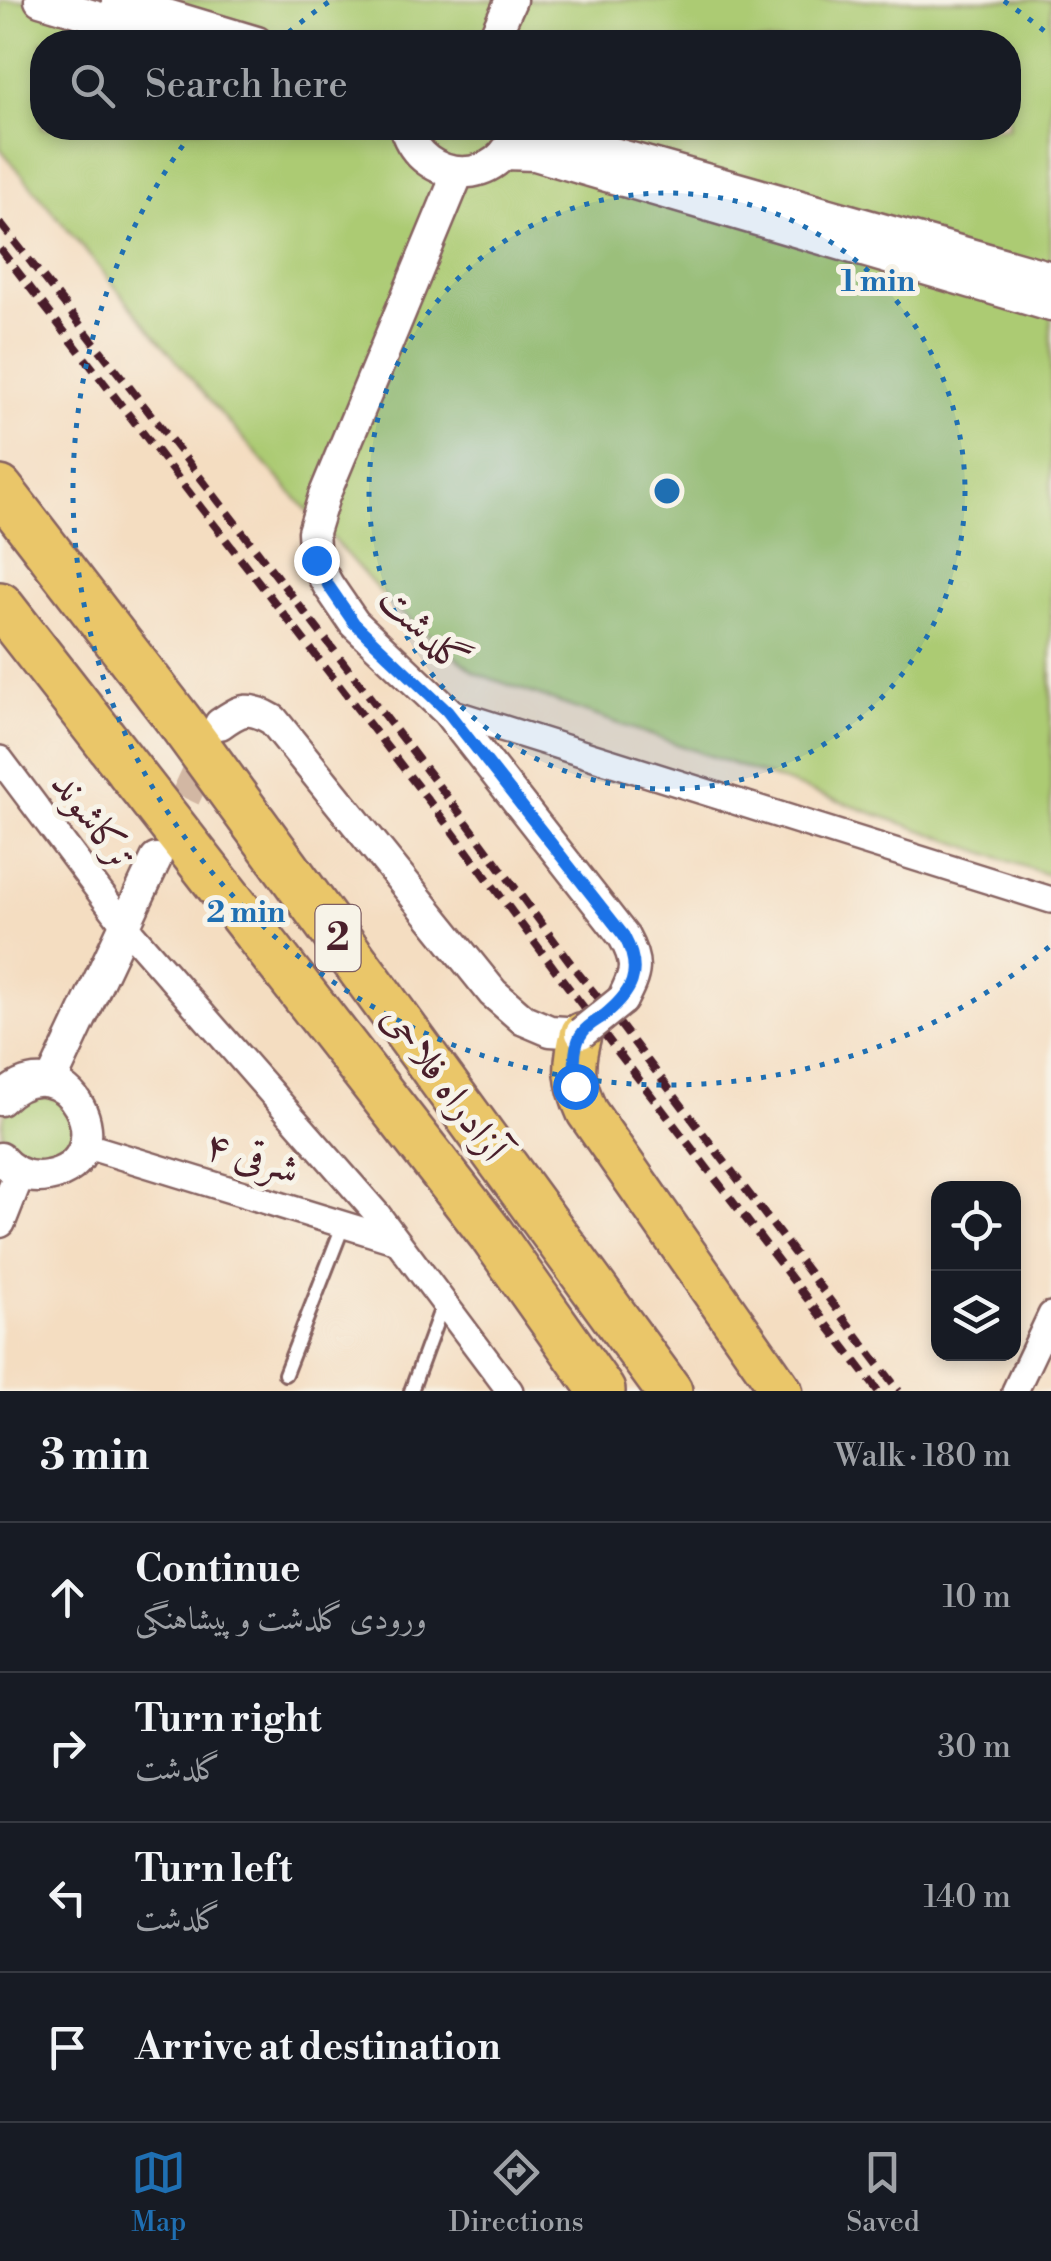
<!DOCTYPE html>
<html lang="en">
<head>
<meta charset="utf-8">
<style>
  :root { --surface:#171b24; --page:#20242c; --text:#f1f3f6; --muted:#9ea1a6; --line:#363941; --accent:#1f6fb2 }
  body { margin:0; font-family:"Libre Bodoni",Amiri,serif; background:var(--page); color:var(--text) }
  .controls { position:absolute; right:30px; bottom:30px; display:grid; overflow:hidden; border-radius:20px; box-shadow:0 5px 15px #0003 }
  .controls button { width:90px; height:90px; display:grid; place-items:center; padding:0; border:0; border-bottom:2px solid var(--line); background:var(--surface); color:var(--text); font:50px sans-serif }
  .stop { position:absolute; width:30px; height:30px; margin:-22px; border:8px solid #1a73e8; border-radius:50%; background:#fff }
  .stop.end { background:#1a73e8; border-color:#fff; box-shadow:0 2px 10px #0008 }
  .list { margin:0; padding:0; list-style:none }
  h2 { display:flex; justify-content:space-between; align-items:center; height:130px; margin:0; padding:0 40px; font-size:42px }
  h2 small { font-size:32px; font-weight:400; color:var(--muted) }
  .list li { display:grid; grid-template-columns:65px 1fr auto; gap:30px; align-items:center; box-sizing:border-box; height:150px; padding:0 40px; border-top:2px solid var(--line) }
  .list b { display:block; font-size:38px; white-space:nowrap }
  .list p { margin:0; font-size:32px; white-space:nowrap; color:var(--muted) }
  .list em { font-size:32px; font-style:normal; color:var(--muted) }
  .icon { flex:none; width:55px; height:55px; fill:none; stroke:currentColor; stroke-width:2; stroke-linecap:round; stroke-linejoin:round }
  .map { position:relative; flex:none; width:1051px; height:1391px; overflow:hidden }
  .search { position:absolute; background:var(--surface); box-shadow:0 5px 15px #0003; left:30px; right:30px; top:30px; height:110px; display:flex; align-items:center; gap:25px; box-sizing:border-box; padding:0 35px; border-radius:40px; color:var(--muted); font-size:38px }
  .sheet { height:730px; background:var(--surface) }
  nav { display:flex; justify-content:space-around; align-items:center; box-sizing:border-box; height:140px; border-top:2px solid var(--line); background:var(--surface); font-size:28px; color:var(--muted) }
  nav a { display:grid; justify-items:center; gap:5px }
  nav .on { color:var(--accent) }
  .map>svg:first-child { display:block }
  .green { fill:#accb73; stroke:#7b754f; stroke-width:2.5; fill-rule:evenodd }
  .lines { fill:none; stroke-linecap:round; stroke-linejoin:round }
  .tertiary-tunnel { stroke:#d2b7a3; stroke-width:30; stroke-dasharray:30 15; stroke-linecap:butt }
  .service-casing { stroke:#866260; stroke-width:18 }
  .minor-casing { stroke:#866260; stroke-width:30 }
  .tertiary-casing { stroke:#866260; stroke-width:35 }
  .primary-casing { stroke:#866260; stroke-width:45 }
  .motorway-casing { stroke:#866260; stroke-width:50 }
  .service { stroke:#fff; stroke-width:12 }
  .minor { stroke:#fff; stroke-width:25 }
  .tertiary { stroke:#fff; stroke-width:30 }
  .primary { stroke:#eac669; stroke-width:40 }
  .motorway { stroke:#eac669; stroke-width:45 }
  .rail { stroke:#4a1f2b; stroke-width:8; stroke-dasharray:15 8; stroke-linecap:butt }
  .tertiary-bridge-casing { stroke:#866260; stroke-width:35; stroke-linecap:butt }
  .tertiary-bridge { stroke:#fff; stroke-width:30 }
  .route { stroke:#1a73e8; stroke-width:12 }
  .ring { fill:none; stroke:#1f6fb2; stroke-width:5; stroke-dasharray:5 10 }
  .labels { text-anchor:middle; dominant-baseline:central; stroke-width:10; stroke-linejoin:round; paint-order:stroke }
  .shield { fill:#f7f3e8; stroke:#7e5f64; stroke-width:2.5 }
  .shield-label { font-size:38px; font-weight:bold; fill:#4a1f2b }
  .street-label { font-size:40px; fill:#4a1f2b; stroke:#f7f3e8 }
  .centre { fill:#1f6fb2; stroke:#f7f3e8; stroke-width:5 }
  .ring-label { font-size:30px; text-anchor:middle; font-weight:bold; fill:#1f6fb2; stroke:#f7f3e8; stroke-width:10; stroke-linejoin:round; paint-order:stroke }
</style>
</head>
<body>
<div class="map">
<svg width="1051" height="1391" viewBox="0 0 1051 1391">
  <rect width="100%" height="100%" fill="#f7f3e8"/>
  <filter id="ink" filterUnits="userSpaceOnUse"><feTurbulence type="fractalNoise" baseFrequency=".01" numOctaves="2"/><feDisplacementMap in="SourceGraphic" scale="20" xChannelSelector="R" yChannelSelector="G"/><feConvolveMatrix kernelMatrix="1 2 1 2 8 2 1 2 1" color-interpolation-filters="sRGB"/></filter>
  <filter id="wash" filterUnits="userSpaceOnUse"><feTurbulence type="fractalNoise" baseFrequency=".0048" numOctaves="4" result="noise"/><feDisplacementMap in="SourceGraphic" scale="40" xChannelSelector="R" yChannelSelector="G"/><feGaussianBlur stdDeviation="2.25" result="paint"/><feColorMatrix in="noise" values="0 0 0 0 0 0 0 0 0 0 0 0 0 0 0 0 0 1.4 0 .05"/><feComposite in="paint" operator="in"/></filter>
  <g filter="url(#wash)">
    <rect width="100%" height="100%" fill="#f4ddc1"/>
    <!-- green -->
    <g class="green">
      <path d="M0 0H1051V876L475 673 390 603 214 406 0 148ZM42 42H1008V128H42Z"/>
      <path d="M29 1092 65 1101 76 1137 62 1158 38 1166C29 1161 16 1157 9 1150 0 1140 0 1116 9 1105 14 1100 23 1096 29 1092Z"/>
    </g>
  </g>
  <g filter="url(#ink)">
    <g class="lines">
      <!-- tertiary-tunnel -->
      <path class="tertiary-tunnel" d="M166 839 210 744"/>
      <!-- service casing -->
      <g class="service-casing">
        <g id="service">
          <path d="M285 1374 343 1226"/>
          <path d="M411 1391 443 1304"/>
        </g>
      </g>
      <!-- minor casing -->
      <g class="minor-casing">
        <g id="minor">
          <path d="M447 711 1051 900"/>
          <path d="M0 759 126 927 378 1215 510 1391"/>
          <path d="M84 1145 397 1241"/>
          <path d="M1015 1391 1051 1315"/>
        </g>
      </g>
      <!-- tertiary casing -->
      <g class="tertiary-casing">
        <g id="tertiary">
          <path d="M40 0 181 42"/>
          <path d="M117 0 257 42"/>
          <path d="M492 42 511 0"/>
          <path d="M405 128C423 186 502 188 517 128"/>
          <path d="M537 128 564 139 1051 277"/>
          <path d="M504 154 535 155 1051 306"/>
          <path d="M458 173 324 496 313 532 315 561 328 585 354 623 447 711 624 937C639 964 636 973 622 1000"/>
          <path d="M220 724C242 708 250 706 273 720L493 993 524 1020 550 1031 581 1033"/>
          <path d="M51 1082 156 859"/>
          <path d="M0 1100C68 1033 128 1161 48 1176 29 1180 12 1172 0 1158"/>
          <path d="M0 1222 19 1174"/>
        </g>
      </g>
      <!-- primary casing -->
      <g class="primary-casing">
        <path id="primary" d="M581 1033C572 1066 573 1081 587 1112L782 1391"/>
      </g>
      <!-- motorway casing -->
      <g class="motorway-casing">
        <g id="motorway">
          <path d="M0 489 180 722 669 1391"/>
          <path d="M0 605 491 1234 602 1391"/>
        </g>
      </g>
      <!-- service -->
      <use href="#service" class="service"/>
      <!-- minor -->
      <use href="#minor" class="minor"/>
      <!-- tertiary -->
      <use href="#tertiary" class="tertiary"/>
      <!-- primary -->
      <use href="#primary" class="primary"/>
      <!-- motorway -->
      <use href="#motorway" class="motorway"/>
      <!-- rail -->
      <g class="rail">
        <path d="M0 223 186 459 462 816 578 973 619 1023 899 1391"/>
        <path d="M0 249 446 823 562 979 878 1391"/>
      </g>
      <!-- tertiary-bridge casing -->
      <g class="tertiary-bridge-casing">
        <path id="tertiary-bridge" d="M581 1033 622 1000"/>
      </g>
      <!-- tertiary-bridge -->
      <use href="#tertiary-bridge" class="tertiary-bridge"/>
    </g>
  </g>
  <g class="lines" filter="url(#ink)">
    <!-- route -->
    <path class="route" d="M316 560 328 585 354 623 447 711 624 936C644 973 632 993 602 1017 596 1021 587 1026 583 1032 572 1045 575 1070 575 1086"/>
  </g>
  <!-- distance rings -->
  <circle cx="667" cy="491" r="298" fill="#1f6fb2" fill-opacity=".12"/>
  <g class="ring">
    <circle cx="667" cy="491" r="298"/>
    <path d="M1049 947A595 595 0 0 1 195 129M277 42A595 595 0 0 1 330 1M1004 1A595 595 0 0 1 1049 35"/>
  </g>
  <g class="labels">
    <!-- shield labels -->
    <rect class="shield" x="315.5" y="905" width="45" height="66" rx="8"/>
    <g class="shield-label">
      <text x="338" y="938">2</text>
    </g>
    <!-- street labels -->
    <g class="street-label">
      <text transform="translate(423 630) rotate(45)">گلدشت</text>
      <text transform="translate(93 821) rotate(53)">ترکاشوند</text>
      <text transform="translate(444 1083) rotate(54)">آزادراه فلاحی</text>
      <text transform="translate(252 1158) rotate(17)">۴ شرقی</text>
    </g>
  </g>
  <circle cx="667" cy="491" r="15" class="centre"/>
  <g class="ring-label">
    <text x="878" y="291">1 min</text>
    <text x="246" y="922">2 min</text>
  </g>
</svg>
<div class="controls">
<button><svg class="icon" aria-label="locate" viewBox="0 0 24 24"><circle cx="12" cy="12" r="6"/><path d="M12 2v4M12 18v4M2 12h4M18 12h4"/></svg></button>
<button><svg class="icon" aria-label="layers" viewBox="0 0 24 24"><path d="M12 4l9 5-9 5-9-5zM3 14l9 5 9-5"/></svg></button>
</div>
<div class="stop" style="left:575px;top:1086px"></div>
<div class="stop end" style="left:316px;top:560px"></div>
<div class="search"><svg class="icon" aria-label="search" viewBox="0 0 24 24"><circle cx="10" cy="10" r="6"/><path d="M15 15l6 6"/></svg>Search here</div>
</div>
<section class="sheet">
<h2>3 min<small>Walk · 180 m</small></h2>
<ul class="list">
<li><svg class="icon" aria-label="ahead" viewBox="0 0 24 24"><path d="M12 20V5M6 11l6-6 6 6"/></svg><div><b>Continue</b><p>ورودی گلدشت و پیشاهنگی</p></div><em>10 m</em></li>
<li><svg class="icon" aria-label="right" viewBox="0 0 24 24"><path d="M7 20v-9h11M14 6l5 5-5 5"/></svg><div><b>Turn right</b><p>گلدشت</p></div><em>30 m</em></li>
<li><svg class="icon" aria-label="left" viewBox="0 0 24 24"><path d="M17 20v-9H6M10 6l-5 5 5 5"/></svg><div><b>Turn left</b><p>گلدشت</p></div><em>140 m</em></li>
<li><svg class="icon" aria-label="arrive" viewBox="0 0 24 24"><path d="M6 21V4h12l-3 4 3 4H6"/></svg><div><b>Arrive at destination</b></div></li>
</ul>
</section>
<nav>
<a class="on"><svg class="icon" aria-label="map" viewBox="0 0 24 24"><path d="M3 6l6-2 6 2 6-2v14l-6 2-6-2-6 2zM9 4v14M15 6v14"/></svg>Map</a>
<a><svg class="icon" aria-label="directions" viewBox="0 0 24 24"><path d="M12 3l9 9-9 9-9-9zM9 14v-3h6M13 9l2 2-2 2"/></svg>Directions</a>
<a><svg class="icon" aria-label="saved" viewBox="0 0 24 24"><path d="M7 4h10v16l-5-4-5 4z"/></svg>Saved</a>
</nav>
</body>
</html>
